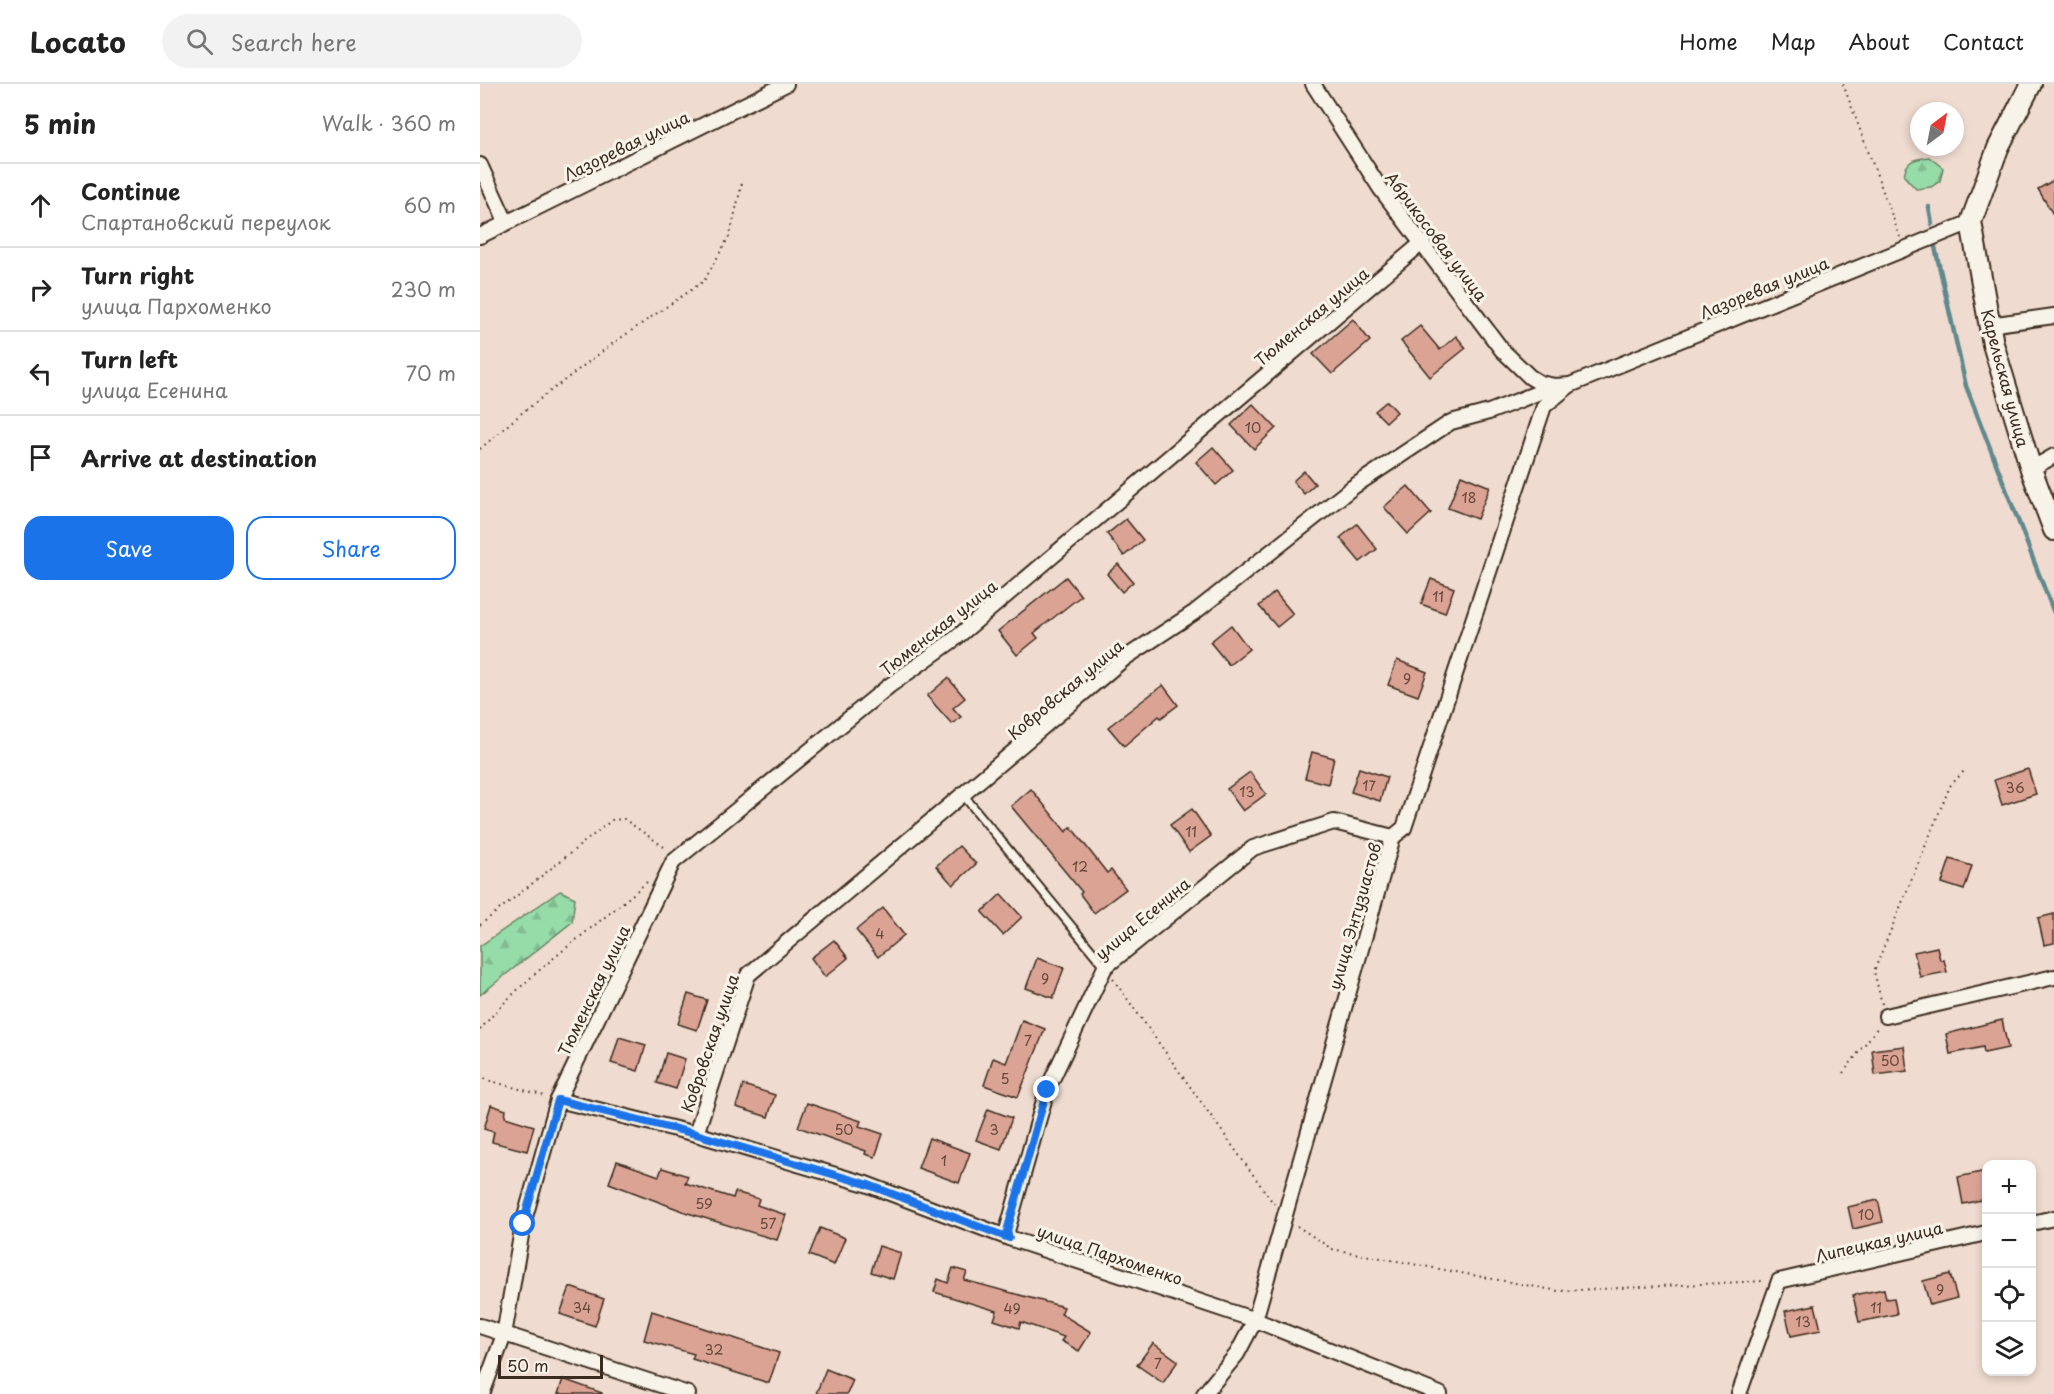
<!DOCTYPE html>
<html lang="en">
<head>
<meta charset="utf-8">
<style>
  :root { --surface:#fff; --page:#f2f2f2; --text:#222; --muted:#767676; --line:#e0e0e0; --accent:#1a73e8 }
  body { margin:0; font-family:"Playpen Sans",sans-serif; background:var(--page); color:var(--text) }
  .controls { position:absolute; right:18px; bottom:18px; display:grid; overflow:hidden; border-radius:12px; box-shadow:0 3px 9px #0003 }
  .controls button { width:54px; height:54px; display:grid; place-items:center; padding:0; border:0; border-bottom:2px solid var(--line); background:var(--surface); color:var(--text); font:30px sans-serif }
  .compass { position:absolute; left:1430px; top:18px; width:54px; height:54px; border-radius:50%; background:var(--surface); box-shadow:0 3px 9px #0003; rotate:32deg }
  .scale { position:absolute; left:18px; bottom:15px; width:105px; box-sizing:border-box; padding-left:6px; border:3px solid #3b2a1e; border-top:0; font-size:16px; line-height:21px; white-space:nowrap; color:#3b2a1e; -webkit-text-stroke:4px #f7f3e8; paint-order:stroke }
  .stop { position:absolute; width:18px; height:18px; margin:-14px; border:4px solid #1a73e8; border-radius:50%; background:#fff }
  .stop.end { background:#1a73e8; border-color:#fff; box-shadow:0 2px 6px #0008 }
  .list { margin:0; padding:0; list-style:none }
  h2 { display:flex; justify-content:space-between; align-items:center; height:78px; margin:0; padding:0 24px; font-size:26px }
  h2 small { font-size:20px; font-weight:400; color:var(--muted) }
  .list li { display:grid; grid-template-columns:39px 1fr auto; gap:18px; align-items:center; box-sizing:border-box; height:84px; padding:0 24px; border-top:2px solid var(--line) }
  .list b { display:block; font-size:22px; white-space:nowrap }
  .list p { margin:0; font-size:20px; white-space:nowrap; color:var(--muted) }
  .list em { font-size:20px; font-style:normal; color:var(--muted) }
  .actions { display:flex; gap:12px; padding:18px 24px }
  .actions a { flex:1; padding:14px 0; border:2px solid var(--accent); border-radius:18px; text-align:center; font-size:21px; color:var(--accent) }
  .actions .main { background:var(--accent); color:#fff }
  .icon { flex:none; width:33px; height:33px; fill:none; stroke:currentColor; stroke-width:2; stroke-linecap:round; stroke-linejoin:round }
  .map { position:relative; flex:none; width:1574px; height:1310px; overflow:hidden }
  header { display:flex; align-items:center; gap:36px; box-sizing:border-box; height:84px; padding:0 30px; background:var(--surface); border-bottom:2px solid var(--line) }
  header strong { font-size:28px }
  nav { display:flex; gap:33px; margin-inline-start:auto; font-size:21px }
  .search { width:420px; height:54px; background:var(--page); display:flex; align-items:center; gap:15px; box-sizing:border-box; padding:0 21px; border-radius:33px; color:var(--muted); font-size:22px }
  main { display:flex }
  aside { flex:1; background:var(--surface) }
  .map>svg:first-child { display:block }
  .forest { fill:url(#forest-firs); stroke:#688364; stroke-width:1.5 }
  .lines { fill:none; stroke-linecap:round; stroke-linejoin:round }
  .stream { stroke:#60888d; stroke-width:4.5 }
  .building { fill:#dba394; stroke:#3b2a1e; stroke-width:1.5 }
  .lane-casing { stroke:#3b2a1e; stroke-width:11 }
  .street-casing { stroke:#3b2a1e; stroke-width:18 }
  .secondary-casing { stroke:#3b2a1e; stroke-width:24 }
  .path { stroke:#3b2a1e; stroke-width:2; stroke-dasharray:1.5 4.5; stroke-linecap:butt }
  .lane { stroke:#f7f3e8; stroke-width:7 }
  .street { stroke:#f7f3e8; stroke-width:14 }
  .secondary { stroke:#f7f3e8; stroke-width:20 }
  .route { stroke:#1a73e8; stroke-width:8 }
  .labels { text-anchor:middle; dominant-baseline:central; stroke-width:6; stroke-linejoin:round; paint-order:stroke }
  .number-label { font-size:14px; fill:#63483c }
  .street-label { font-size:16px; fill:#3b2a1e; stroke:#f7f3e8 }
</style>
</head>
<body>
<header>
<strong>Locato</strong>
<div class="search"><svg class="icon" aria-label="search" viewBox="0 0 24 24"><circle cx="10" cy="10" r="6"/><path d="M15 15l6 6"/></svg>Search here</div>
<nav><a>Home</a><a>Map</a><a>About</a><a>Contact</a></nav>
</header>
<main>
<aside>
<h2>5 min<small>Walk · 360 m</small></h2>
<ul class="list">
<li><svg class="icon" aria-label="ahead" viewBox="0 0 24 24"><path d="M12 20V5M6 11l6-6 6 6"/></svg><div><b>Continue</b><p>Спартановский переулок</p></div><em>60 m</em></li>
<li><svg class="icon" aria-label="right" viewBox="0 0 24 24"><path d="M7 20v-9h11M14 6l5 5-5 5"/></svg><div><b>Turn right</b><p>улица Пархоменко</p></div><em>230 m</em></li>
<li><svg class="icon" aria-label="left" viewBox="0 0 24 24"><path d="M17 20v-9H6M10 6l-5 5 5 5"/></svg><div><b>Turn left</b><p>улица Есенина</p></div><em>70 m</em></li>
<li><svg class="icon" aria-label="arrive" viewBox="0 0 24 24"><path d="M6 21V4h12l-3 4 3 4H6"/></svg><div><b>Arrive at destination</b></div></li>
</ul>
<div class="actions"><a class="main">Save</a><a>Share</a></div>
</aside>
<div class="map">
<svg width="1574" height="1310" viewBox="0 0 1574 1310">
  <defs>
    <pattern id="forest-firs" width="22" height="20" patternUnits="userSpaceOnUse" patternTransform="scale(1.5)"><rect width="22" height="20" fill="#96dca9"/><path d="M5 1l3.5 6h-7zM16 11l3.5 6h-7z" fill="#82bd91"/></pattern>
  </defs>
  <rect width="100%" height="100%" fill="#efdbcf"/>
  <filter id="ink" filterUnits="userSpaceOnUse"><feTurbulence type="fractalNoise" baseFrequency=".0167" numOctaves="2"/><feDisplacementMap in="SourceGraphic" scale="12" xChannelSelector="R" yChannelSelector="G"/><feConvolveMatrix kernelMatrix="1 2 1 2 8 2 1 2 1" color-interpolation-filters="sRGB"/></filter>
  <g filter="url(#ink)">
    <!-- forest -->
    <g class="forest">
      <path d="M1449 73 1463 84 1460 97 1451 103 1436 105 1424 92C1426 76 1434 75 1449 73Z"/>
      <path d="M80 807 95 814 92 838 0 911V862Z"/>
    </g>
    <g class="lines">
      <!-- stream -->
      <g class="stream">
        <path d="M1449 123 1452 140"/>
        <path d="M1455 163 1486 302 1574 529"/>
      </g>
    </g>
    <!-- building -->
    <g class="building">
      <path d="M1574 96V132L1558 105Z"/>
      <path d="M873 235 890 257 852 290 833 270Z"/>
      <path d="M940 242 960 266 976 252 986 264 950 293 921 257Z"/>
      <path d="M907 317 917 328 906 338 895 327Z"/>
      <path d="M773 320 796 344 774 365 751 341Z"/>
      <path d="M733 363 753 386 736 401 716 378Z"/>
      <path d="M824 387 835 400 824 410 813 397Z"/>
      <path d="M981 391 1010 403 997 435 968 424Z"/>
      <path d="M928 402 951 429 928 450 904 423Z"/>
      <path d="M646 435 663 456 644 472 627 450Z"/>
      <path d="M877 440 897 465 880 478 860 454Z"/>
      <path d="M638 480 653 498 642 508 627 490Z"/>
      <path d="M586 493 601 512 554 549 558 554 537 571 518 547Z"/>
      <path d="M951 495 974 504 965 529 941 520Z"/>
      <path d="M795 508 813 530 797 543 779 522Z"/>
      <path d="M751 541 769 565 749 581 730 558Z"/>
      <path d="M917 576 947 588 938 612 908 601Z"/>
      <path d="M468 594 485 614 473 624 481 633 472 640 447 612Z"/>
      <path d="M683 601 698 621 681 634 679 632 644 662 628 643Z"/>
      <path d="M832 668 854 674 848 700 825 694Z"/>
      <path d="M879 684 907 693 900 717 871 708Z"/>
      <path d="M1548 685 1556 710 1522 721 1514 696Z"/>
      <path d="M770 688 786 710 763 727 747 705Z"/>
      <path d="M551 705 586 748 591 743 627 789 631 786 646 805 614 829 600 810 602 808 531 722Z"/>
      <path d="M712 725 731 752 709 768 690 741Z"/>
      <path d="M479 762 496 780 473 801 456 782Z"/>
      <path d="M1470 775 1492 782 1484 806 1462 799Z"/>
      <path d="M521 810 542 833 523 851 502 828Z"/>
      <path d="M403 824 424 851 398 873 376 846Z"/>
      <path d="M1574 830V859L1564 861 1558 834Z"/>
      <path d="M354 856 368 874 345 893 331 874Z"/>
      <path d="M1457 863 1460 876H1464L1467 888 1440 893 1434 868Z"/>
      <path d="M557 874 584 884 573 914 546 904Z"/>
      <path d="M208 910 227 916 217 946 198 940Z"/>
      <path d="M542 936 565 945 538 1013 504 1001 513 974 526 979Z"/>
      <path d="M1522 936 1528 964 1504 969 1503 963 1470 970 1466 950Z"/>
      <path d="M139 953 166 961 158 987 131 979Z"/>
      <path d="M1424 962 1427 987 1395 991 1392 966Z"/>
      <path d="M186 969 205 975 196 1005 177 999Z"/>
      <path d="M263 1001 295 1011 288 1033 256 1023Z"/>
      <path d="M327 1019 381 1037 379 1042 403 1050 395 1073 385 1070 386 1067 318 1043Z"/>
      <path d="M11 1021 26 1026 25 1033 54 1042 47 1067 12 1058 14 1048 4 1045Z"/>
      <path d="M508 1025 532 1034 521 1065 496 1056Z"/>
      <path d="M449 1054 490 1069 479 1099 438 1084Z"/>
      <path d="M137 1077 179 1092 182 1084 208 1092 205 1099 253 1114 255 1108 279 1115 277 1121 306 1131 297 1156 208 1129 129 1099Z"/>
      <path d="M1506 1087V1115L1483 1120 1478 1093Z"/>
      <path d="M1398 1116 1403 1138 1373 1145 1368 1123Z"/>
      <path d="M340 1144 365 1154 354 1181 329 1171Z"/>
      <path d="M399 1162 421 1169 413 1195 391 1188Z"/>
      <path d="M473 1184 487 1188 484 1196 584 1223 581 1230 611 1248 599 1267 581 1257 584 1253 541 1238 539 1244 514 1236 517 1227 454 1208 458 1195 468 1199Z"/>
      <path d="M1470 1190 1477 1214 1450 1221 1443 1197Z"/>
      <path d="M90 1203 124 1215 115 1242 80 1230Z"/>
      <path d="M1404 1205 1406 1215 1414 1214 1417 1230 1379 1238 1373 1211Z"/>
      <path d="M1335 1221 1341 1246 1311 1252 1305 1227Z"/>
      <path d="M172 1227 299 1269 289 1299 212 1275 214 1270 164 1256Z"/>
      <path d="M673 1259 698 1277 683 1299 657 1281Z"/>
      <path d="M346 1285 373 1296 367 1310H336Z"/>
      <path d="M83 1295 122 1309V1310H78Z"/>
    </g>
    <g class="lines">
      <!-- lane casing -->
      <g class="lane-casing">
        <path id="lane" d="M484 712 625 883"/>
      </g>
      <!-- street casing -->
      <g class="street-casing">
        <g id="street">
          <path d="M833 0 900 104 1022 266 1050 293 1060 299 1075 302"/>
          <path d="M0 81 26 138"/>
          <path d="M0 152 306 0"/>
          <path d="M1509 241 1574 232"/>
          <path d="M1551 385 1574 372"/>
          <path d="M1406 932 1574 893"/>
          <path d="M78 1016 216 1050 386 1100 529 1154 775 1236 960 1310"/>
          <path d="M216 1050 268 891 645 574 715 528 873 403 971 338 1009 328 1075 302 1090 301 1491 138"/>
          <path d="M1552 1139 1574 1134"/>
          <path d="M529 1154 527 1147 567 1006 625 883 773 764 854 738 913 753"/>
          <path d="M0 1242 208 1310"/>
          <path d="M2 1310 24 1251 43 1140 78 1016 193 778 409 602 476 554 943 158"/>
          <path d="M724 1310 757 1270 775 1236 913 753 924 744 1064 322 1090 301"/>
          <path d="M1259 1310 1299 1197 1506 1149"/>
        </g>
      </g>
      <!-- secondary casing -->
      <g class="secondary-casing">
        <path id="secondary" d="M1551 0 1518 64 1491 138 1513 260 1551 385 1574 446"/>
      </g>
      <!-- path -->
      <g class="path">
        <path d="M1363 0 1420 153"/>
        <path d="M0 365 43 328 132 260 224 197 250 151 262 99"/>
        <path d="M0 841 132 736 144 735 187 765"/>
        <path d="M633 895 794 1120"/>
        <path d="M1402 920 1394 887 1470 702 1484 687"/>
        <path d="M0 946C48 887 112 847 168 797"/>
        <path d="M1363 989 1398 943"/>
        <path d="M0 990 7 996 65 1012"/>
        <path d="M817 1142 852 1165 1078 1207 1284 1197"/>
      </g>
      <!-- lane -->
      <use href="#lane" class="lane"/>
      <!-- street -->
      <use href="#street" class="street"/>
      <!-- secondary -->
      <use href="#secondary" class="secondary"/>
    </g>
  </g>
  <g class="lines" filter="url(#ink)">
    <!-- route -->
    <path class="route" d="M43 1140 78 1016 216 1050 386 1100 529 1154 527 1147 567 1006"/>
  </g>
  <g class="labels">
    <!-- number labels -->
    <g class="number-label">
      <text x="773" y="343">10</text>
      <text x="989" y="413">18</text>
      <text x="958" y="512">11</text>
      <text x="927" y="594">9</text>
      <text x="889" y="701">17</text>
      <text x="1535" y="703">36</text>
      <text x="767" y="707">13</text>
      <text x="711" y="747">11</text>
      <text x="600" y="782">12</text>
      <text x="400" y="849">4</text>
      <text x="565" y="894">9</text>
      <text x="548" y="956">7</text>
      <text x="1410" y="976">50</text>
      <text x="525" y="994">5</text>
      <text x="364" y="1045">50</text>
      <text x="514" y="1045">3</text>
      <text x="464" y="1076">1</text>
      <text x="224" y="1119">59</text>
      <text x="1386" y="1130">10</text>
      <text x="288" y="1139">57</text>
      <text x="1460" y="1205">9</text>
      <text x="102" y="1223">34</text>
      <text x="1396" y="1223">11</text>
      <text x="532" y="1224">49</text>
      <text x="1323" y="1237">13</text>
      <text x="234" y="1265">32</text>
      <text x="678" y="1279">7</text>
    </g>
    <!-- street labels -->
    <g class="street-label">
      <text transform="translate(146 61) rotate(-26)">Лазоревая улица</text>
      <text transform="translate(957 152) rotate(53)">Абрикосовая улица</text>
      <text transform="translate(1284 203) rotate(-22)">Лазоревая улица</text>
      <text transform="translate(831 232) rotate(-40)">Тюменская улица</text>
      <text transform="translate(1526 294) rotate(75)">Карельская улица</text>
      <text transform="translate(458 543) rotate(-38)">Тюменская улица</text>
      <text transform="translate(585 605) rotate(-40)">Ковровская улица</text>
      <text transform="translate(874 832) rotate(-74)">улица Энтузиастов</text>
      <text transform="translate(662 834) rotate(-40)">улица Есенина</text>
      <text transform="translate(113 906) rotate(-64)">Тюменская улица</text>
      <text transform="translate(229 959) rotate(-71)">Ковровская улица</text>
      <text transform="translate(1399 1157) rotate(-13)">Липецкая улица</text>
      <text transform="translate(630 1170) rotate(19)">улица Пархоменко</text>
    </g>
  </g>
</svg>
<div class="controls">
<button>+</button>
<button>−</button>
<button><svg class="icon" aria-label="locate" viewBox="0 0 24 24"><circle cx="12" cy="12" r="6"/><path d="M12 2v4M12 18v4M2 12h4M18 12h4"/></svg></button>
<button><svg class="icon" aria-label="layers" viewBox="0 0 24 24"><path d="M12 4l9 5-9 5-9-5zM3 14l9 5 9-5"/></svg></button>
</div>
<svg class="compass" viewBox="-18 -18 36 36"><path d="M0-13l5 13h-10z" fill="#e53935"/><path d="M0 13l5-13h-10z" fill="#767676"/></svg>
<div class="scale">50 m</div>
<div class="stop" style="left:43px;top:1140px"></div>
<div class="stop end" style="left:567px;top:1006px"></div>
</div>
</main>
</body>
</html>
